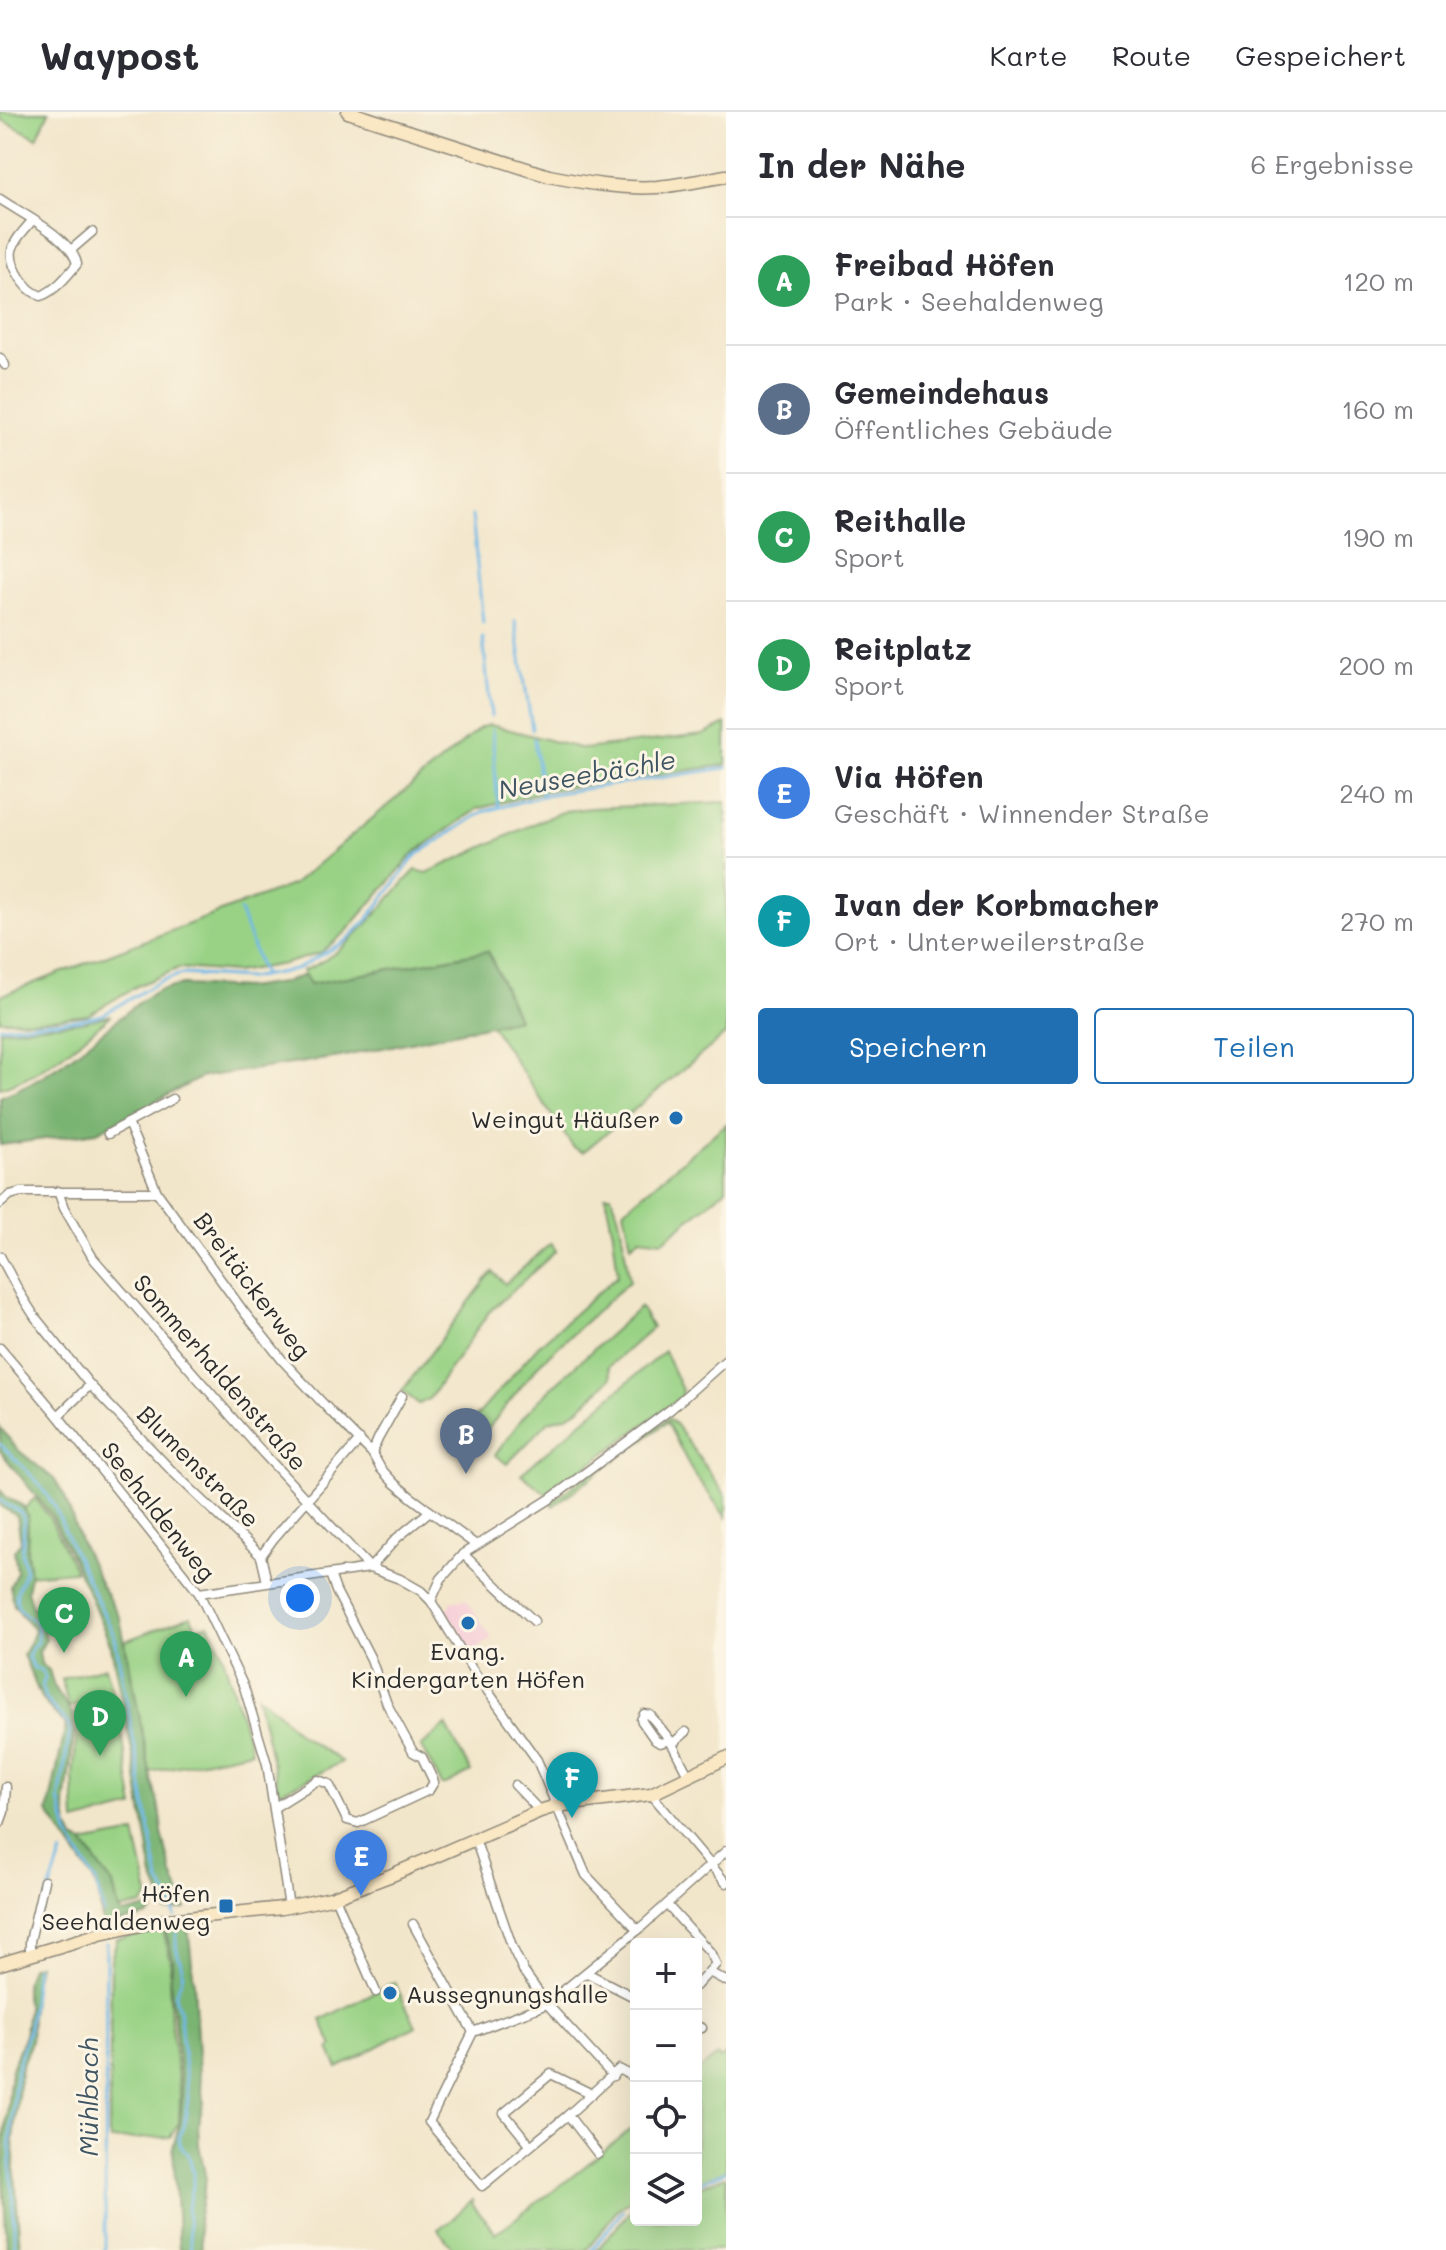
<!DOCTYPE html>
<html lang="de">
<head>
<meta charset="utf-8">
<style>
  :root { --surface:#fff; --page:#f7f7f7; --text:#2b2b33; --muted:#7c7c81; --line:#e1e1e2; --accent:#1f6fb2 }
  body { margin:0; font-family:Mali,sans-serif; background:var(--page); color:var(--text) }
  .controls { position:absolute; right:24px; bottom:24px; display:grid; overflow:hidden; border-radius:8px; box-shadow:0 8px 32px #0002 }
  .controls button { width:72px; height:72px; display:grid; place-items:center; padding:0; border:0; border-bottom:2px solid var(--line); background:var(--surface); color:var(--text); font:40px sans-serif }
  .you { position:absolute; left:300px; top:1486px; width:28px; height:28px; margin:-20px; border:6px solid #fff; border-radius:50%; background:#1a73e8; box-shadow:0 0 0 12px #1a73e833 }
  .badge { display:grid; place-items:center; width:52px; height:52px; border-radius:50%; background:var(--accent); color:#fff; font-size:26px; font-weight:700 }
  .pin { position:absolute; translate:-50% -66px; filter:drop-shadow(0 2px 4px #0008) }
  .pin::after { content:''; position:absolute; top:42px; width:28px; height:24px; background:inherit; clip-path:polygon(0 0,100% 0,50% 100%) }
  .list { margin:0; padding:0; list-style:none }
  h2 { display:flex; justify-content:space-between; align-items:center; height:104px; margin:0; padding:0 32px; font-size:34px }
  h2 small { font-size:26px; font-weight:400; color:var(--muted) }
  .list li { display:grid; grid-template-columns:52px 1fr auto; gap:24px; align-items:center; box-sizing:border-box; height:128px; padding:0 32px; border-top:2px solid var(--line) }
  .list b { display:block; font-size:30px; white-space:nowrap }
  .list p { margin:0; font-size:26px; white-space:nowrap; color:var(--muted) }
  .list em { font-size:26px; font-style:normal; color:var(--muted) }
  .actions { display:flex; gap:16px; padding:24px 32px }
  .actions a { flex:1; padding:18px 0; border:2px solid var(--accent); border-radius:8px; text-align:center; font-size:28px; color:var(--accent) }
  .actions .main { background:var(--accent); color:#fff }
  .icon { flex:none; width:44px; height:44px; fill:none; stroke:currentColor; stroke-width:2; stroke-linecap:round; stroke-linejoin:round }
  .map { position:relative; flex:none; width:726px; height:2138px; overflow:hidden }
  header { display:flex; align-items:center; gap:48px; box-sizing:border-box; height:112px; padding:0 40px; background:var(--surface); border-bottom:2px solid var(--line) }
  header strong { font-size:38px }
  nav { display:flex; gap:44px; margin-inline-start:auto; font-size:28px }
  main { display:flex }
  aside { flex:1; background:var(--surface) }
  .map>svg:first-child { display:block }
  .built { fill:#f6cfd8 }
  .green { fill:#99d285; stroke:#627e58; stroke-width:2 }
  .forest { fill:#7ab472; stroke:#52704e; stroke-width:2 }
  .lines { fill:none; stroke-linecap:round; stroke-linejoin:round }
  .stream { stroke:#6fb8e7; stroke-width:3 }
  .street-casing { stroke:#8e887a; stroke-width:11 }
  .secondary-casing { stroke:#8e887a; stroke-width:15 }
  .street { stroke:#fff; stroke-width:8 }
  .secondary { stroke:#fae7c3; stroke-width:12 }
  .poi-dot { fill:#1f6fb2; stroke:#fcf5e5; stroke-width:3 }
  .labels { text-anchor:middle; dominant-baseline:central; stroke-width:6; stroke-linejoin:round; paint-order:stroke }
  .poi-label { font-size:24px; fill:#2b2b2b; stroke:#fcf5e5; text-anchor:end }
  .street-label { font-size:24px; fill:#2b2b2b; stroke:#fcf5e5 }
  .water-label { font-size:26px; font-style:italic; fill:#3f5563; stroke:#fcf5e5 }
</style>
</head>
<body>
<header>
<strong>Waypost</strong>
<nav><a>Karte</a><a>Route</a><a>Gespeichert</a></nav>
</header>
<main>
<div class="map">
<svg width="726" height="2138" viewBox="0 0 726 2138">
  <rect width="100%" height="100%" fill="#fcf5e5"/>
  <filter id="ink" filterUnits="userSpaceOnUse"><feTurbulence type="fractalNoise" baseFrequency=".0125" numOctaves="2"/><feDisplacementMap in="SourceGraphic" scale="16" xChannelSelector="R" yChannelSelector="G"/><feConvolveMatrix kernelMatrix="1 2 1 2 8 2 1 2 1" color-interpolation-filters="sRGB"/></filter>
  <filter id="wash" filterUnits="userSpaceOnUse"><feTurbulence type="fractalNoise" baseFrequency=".006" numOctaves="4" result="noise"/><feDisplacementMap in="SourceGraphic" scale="32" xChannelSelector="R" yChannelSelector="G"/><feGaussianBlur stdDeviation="1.8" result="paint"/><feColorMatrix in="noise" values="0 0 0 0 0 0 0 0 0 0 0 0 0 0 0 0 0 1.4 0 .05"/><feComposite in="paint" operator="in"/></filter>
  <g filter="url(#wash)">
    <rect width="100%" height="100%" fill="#f2e6ca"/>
    <!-- built -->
    <path class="built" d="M466 1487 492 1526 472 1540 443 1497 451 1495V1490Z"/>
    <!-- green -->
    <g class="green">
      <path d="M0 0H49L37 26 0 7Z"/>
      <path d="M726 612V653L548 678 477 697 413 742 346 820 320 841 284 852 235 860 179 856 137 874 88 903 36 909 0 908V884L294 772 480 616 488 613 495 614 583 637 703 623Z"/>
      <path d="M726 690V922L583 1040 573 1035 491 913 518 907 488 839 309 872 302 859C352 840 380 794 416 758L427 761 544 707 565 699 591 696Z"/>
      <path d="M112 903C75 932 46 961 0 976V918L82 910Z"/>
      <path d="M726 1012V1077L663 1129 640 1126 631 1133 624 1098Z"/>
      <path d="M605 1083H611C623 1108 624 1142 630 1169L539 1252 477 1331 462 1321 539 1233 618 1163 613 1121Z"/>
      <path d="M551 1131 556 1139 489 1200 429 1287 419 1292 402 1279 488 1165 493 1160 505 1172Z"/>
      <path d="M640 1195 652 1216 608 1255 611 1265C601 1276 580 1298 567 1304 560 1307 555 1306 548 1310L507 1352 495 1343 524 1304 552 1275Z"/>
      <path d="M664 1239 682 1278 681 1285 548 1383 521 1362Z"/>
      <path d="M668 1306 676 1313 726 1384V1405L692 1359 667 1310 553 1394 551 1390Z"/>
      <path d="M35 1386 50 1406 75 1459 30 1463 27 1441 28 1405 24 1397Z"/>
      <path d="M191 1504 196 1517 209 1512 221 1537 251 1639 150 1660 125 1529Z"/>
      <path d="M105 1555 113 1583 69 1595 61 1567Z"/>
      <path d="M257 1584 273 1596 299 1622 342 1650 279 1681Z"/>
      <path d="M116 1587 134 1695 75 1710 73 1664 77 1623 76 1597Z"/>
      <path d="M446 1613 471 1660 446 1673H442L421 1635Z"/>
      <path d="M135 1721 149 1784 142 1793 119 1798 113 1773 83 1731Z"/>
      <path d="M163 1818 171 1849 169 1868 171 1911 180 1984 179 2011 170 2025 111 2028 109 2022 111 1848 117 1827Z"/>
      <path d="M394 1870 416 1914 338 1956 329 1937 333 1934 321 1908Z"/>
      <path d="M726 1943V2058L696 2071V1961L717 1944 720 1947Z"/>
      <path d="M636 2013V2084L618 2097 587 2138H454L438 2117 450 2109 472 2088 473 2093 496 2121 569 2067Z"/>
      <path d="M726 2064V2138H597L634 2094 636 2093V2108H696V2076Z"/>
    </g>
    <!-- forest -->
    <g class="forest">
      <path d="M488 839 518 907 340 945 202 965 97 1020 0 1033V985C54 965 97 923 142 888L159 878 183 873 247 876 281 871 305 863 310 872Z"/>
      <path d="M0 1315 18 1338 54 1367 65 1385 80 1429 101 1473 120 1506 150 1660 161 1703 162 1721 172 1762 186 1797 166 1800 162 1786 153 1765 135 1654 111 1534 90 1484 52 1404 0 1339Z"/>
      <path d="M0 1377 6 1385 23 1394 28 1405 27 1441 30 1463 27 1479 31 1492 39 1501 46 1527 39 1540 41 1552 49 1558 54 1574 73 1603 74 1622 65 1693 68 1713 74 1727 83 1731 113 1773 119 1798 123 1802 148 1796 153 1800 148 1804 103 1814 98 1779 93 1767 48 1700 66 1613 42 1588 23 1543 35 1519 14 1493 10 1474 17 1460 14 1438 21 1430 17 1404 0 1394Z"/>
      <path d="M188 1813 194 1871 199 1962 204 1991 198 2011 199 2033 206 2067 198 2110 202 2138H179L173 2035 180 2011 182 1984 170 1869 173 1848 165 1817Z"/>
      <path d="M38 1853 33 1876 31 1930 21 1954 13 2028 20 2138H7L3 2066 4 2034 11 1958 25 1922 28 1895 25 1886V1873L31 1855Z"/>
    </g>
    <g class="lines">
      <!-- stream -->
      <g class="stream">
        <path d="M472 404 483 511"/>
        <path d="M515 509 532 617"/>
        <path d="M483 526 491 604"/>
        <path d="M492 618 498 696"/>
        <path d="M534 627 542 683"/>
        <path d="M240 799 263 863"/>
        <path d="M0 915 77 908 102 903 159 870 182 862 249 866 295 858 347 828 368 807 415 744 482 700 549 682 726 656"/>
        <path d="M0 1332 36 1368 54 1393 72 1436 115 1525 159 1769 171 1789 175 1805"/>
        <path d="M0 1388C6 1394 16 1396 21 1401 27 1407 22 1431 22 1439 22 1445 25 1452 25 1458 23 1470 12 1481 18 1494 26 1511 41 1499 37 1530L31 1537 28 1546 33 1555 42 1559 45 1566 42 1575 45 1587 68 1612 70 1619 59 1688 69 1724 96 1770 104 1802"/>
        <path d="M39 1803 43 1797 62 1741"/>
        <path d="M177 1813C177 1819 176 1826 176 1833 176 1844 185 1853 182 1865 178 1880 171 1879 179 1896L188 1986 184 2015 179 2025 180 2032 189 2045 193 2059V2075L187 2098 191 2138"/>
        <path d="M696 2072 726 2059"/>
        <path d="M631 2090 636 2089"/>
        <path d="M15 2138 10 2032 16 1960 29 1915 36 1855"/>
        <path d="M105 2138 106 1831"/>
        <path d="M592 2138 623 2098"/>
      </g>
    </g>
  </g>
  <g filter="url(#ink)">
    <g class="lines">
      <!-- street casing -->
      <g class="street-casing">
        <g id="street">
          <path d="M0 87C22 102 72 126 77 152 67 164 56 178 41 184 31 180 27 175 21 167 3 140 13 131 32 109"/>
          <path d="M71 138 92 120"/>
          <path d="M0 246 5 253"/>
          <path d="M128 1011 157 1080 244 1200 283 1249 332 1301 372 1341 381 1357 394 1371 412 1386 476 1433"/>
          <path d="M108 1022 172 987"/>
          <path d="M58 1079 64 1096 93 1146 263 1341 370 1456 397 1426 430 1399"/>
          <path d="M0 1092 10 1083 21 1080H157"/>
          <path d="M0 1144 21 1183 35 1205 90 1273 171 1358 261 1444 267 1470"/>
          <path d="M0 1236 58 1304 199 1481 244 1575 267 1652 289 1795"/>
          <path d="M58 1304 90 1273"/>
          <path d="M372 1341 378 1327 402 1284"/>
          <path d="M463 1442 534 1509"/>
          <path d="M261 1444 274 1426 360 1328"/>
          <path d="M199 1481 370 1456 400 1467 421 1479 431 1489 472 1557 537 1648 586 1763 638 1818"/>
          <path d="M431 1489 441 1467 463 1442 550 1387 671 1297 726 1248"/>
          <path d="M670 1628 660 1631 655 1628 641 1608 644 1602 650 1603 670 1628 689 1665"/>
          <path d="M672 1632 686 1620"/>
          <path d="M515 1673 540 1699"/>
          <path d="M651 1682 726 1771"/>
          <path d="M275 1695 318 1668 329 1672 347 1708 358 1711 429 1678 434 1670 422 1645 413 1640 387 1592 371 1547 336 1479 330 1462"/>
          <path d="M0 1711 4 1700 6 1675"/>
          <path d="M475 1727 513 1837 524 1860 547 1892 613 1964"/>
          <path d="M335 1785 376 1880"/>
          <path d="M667 1793 710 1840 716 1852 696 1874"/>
          <path d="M413 1812 473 1920"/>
          <path d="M30 1844V1829L44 1769"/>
          <path d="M709 1860 726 1869"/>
          <path d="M587 1861 636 1886"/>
          <path d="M696 1914 702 1916"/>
          <path d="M636 1966 619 1957 568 2003 482 2074 429 2010 473 1920 547 1892 638 1818 726 1739"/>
          <path d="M568 2003 598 2042"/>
          <path d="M530 2033 504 2001 551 1962 592 1982"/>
        </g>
      </g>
      <!-- secondary casing -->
      <g class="secondary-casing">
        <g id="secondary">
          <path d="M348 0 549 64C585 71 620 77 657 75 680 73 703 68 726 64"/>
          <path d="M0 1852 100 1822 159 1809 282 1796 331 1786 392 1763 540 1699 556 1694 651 1682 726 1646"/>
        </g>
      </g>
      <!-- street -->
      <use href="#street" class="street"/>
      <!-- secondary -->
      <use href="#secondary" class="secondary"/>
    </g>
  </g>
  <!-- markers -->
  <g class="poi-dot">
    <circle cx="676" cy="1006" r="8"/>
    <circle cx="468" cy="1511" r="8"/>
    <rect x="218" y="1786" width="16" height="16" rx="4"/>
    <circle cx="390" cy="1881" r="8"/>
  </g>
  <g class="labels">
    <!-- poi labels -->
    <g class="poi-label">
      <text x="660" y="1006">Weingut Häußer</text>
      <text x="468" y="1538" text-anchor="middle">Evang.<tspan x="468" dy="28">Kindergarten Höfen</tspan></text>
      <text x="210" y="1780">Höfen<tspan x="210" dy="28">Seehaldenweg</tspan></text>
      <text x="406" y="1881" text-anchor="start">Aussegnungshalle</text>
    </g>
    <!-- street labels -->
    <g class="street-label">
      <text transform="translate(253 1173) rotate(53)">Breitäckerweg</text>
      <text transform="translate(221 1260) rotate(49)">Sommerhaldenstraße</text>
      <text transform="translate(199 1354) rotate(45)">Blumenstraße</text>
      <text transform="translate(159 1399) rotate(52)">Seehaldenweg</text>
    </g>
    <!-- water labels -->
    <g class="water-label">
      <text transform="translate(587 662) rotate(-10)">Neuseebächle</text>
      <text transform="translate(88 1985) rotate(-90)">Mühlbach</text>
    </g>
  </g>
</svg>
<div class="controls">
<button>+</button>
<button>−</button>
<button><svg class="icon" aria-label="locate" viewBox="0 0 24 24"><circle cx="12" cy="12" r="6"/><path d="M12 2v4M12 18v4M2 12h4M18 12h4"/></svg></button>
<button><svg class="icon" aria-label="layers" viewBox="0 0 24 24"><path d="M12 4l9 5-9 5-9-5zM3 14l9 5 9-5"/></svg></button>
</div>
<div class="you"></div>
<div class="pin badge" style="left:186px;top:1585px;background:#2e9e5b">A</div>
<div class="pin badge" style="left:466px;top:1362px;background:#5c6f8a">B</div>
<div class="pin badge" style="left:64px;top:1541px;background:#2e9e5b">C</div>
<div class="pin badge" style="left:100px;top:1644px;background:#2e9e5b">D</div>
<div class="pin badge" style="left:361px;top:1784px;background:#3f7fe0">E</div>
<div class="pin badge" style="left:572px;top:1706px;background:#0f9aa8">F</div>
</div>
<aside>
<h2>In der Nähe<small>6 Ergebnisse</small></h2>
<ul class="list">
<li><span class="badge" style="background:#2e9e5b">A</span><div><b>Freibad Höfen</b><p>Park · Seehaldenweg</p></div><em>120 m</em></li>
<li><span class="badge" style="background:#5c6f8a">B</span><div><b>Gemeindehaus</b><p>Öffentliches Gebäude</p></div><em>160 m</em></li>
<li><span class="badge" style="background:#2e9e5b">C</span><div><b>Reithalle</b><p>Sport</p></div><em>190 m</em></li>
<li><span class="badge" style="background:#2e9e5b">D</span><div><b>Reitplatz</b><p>Sport</p></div><em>200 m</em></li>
<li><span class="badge" style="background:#3f7fe0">E</span><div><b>Via Höfen</b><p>Geschäft · Winnender Straße</p></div><em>240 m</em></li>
<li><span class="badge" style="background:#0f9aa8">F</span><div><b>Ivan der Korbmacher</b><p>Ort · Unterweilerstraße</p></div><em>270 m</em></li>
</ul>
<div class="actions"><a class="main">Speichern</a><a>Teilen</a></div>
</aside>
</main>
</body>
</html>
